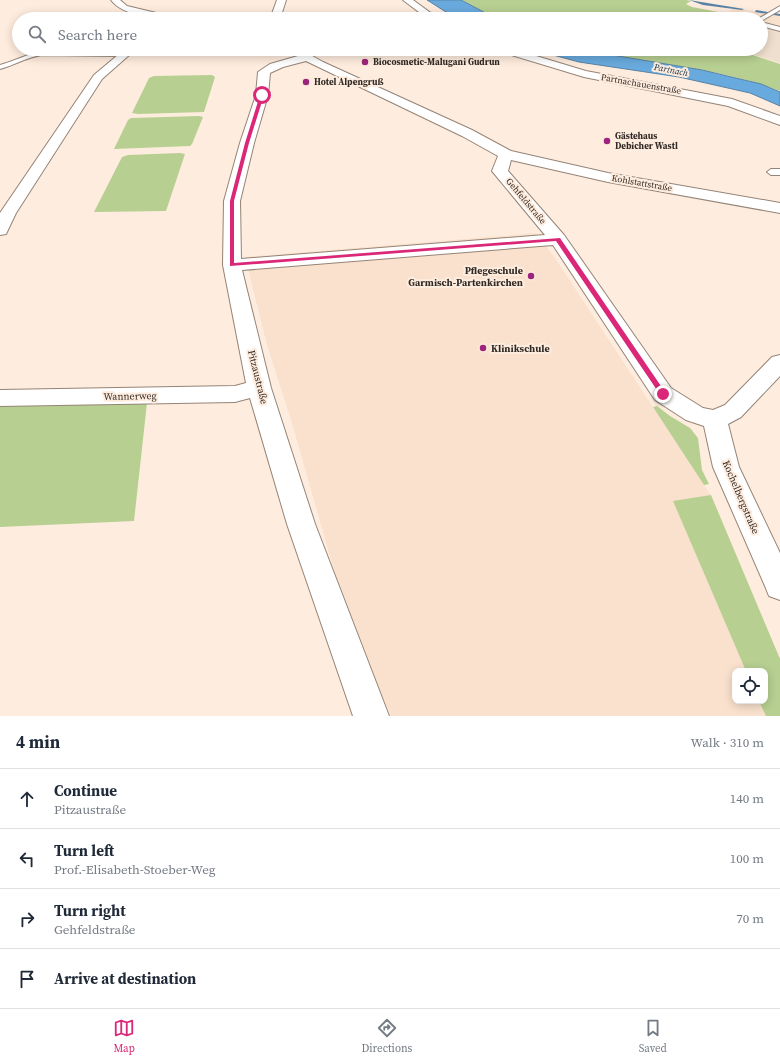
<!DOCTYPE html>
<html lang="en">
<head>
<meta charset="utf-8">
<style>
  :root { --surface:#fff; --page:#f6f6f7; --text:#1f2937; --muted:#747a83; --line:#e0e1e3; --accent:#db2777 }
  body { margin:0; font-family:"Source Serif 4",serif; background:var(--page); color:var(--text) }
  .controls { position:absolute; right:12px; bottom:12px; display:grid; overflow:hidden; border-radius:8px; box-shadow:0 2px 10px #0003 }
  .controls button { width:36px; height:36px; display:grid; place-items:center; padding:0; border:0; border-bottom:1px solid var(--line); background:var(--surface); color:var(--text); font:20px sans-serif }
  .stop { position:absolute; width:12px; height:12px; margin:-9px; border:3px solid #db2777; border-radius:50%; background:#fff }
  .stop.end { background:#db2777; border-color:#fff; box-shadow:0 1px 4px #0008 }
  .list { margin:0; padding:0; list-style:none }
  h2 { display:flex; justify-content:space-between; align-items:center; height:52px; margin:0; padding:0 16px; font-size:17px }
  h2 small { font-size:13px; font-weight:400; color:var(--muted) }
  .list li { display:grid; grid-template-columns:26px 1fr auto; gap:12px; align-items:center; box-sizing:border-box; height:60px; padding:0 16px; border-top:1px solid var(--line) }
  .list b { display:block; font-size:15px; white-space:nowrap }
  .list p { margin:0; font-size:13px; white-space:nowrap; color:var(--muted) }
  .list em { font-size:13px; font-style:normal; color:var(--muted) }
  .icon { flex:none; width:22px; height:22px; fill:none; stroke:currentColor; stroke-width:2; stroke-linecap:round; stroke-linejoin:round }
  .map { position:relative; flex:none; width:780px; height:716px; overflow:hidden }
  .search { position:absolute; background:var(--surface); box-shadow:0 2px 10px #0003; left:12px; right:12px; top:12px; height:44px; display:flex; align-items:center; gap:10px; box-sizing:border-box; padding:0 14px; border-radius:22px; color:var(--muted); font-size:15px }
  .sheet { height:292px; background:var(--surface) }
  nav { display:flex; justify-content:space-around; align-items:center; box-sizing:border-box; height:56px; border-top:1px solid var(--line); background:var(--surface); font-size:11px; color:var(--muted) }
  nav a { display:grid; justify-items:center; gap:2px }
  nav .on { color:var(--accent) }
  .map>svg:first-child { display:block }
  .built { fill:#f9e1cd; fill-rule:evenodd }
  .education { fill:#efdfce }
  .green { fill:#b7cf91 }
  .water { fill:#69aade; stroke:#5883a6 }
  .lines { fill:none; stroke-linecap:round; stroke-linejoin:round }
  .stream { fill:#5883a6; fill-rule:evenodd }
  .lane-casing { stroke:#948477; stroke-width:2 }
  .street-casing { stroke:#948477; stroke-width:2 }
  .lane { fill:#fff; fill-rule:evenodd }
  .street { fill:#fff; fill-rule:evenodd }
  .route { fill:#db2777 }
  .poi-dot { fill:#9c247c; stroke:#feecde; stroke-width:1.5 }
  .labels { text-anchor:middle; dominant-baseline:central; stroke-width:4; stroke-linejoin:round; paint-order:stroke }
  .far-poi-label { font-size:9px; font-weight:bold; fill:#302924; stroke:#feecde; text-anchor:start }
  .far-water-label { font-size:9px; font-style:italic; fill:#122e44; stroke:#feecde }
  .far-street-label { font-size:9px; fill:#302924; stroke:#feecde }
  .poi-label { font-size:10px; font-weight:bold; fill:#302924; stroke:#feecde; text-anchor:end }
  .street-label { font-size:10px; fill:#302924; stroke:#feecde }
</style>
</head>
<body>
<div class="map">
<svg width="780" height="716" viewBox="0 0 780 716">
  <rect width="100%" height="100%" fill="#feecde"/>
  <!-- built -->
  <g class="built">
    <path d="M734 8 780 15V32L761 27V19H738L745 17 728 13Z"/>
    <path d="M536 233 555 258 710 494 780 659V716H391L347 616 292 423 267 345 245 257ZM735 671H765V701H735Z"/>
  </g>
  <!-- education -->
  <path class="education" d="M761 27 780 32V63L737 49H761Z"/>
  <!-- green -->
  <g class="green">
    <path d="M461 0H686L691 1 686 4 692 7 745 17 736 19H497Z"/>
    <path d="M576 49H735L780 64V91C715 66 644 64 576 49Z"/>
    <path d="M212 75 215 77 204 112 138 114 132 113 149 78 154 76Z"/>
    <path d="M199 116 203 117 192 144 190 146 114 149 128 120 131 118Z"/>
    <path d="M180 153 185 154 166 211 94 212 122 157 128 155Z"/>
    <path d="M147 403 134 521 0 527V405Z"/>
    <path d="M657 406 670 416 690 428 698 438 702 470 709 484 704 485 653 407Z"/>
    <path d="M711 495 780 659V716H766L759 701H765V671H746L673 501Z"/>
  </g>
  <!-- water -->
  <g class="water">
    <path d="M427 0H461L497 19H457Z"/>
    <path d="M531 49H576L702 70 761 84 780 92V106L750 93 679 77 579 62Z"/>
  </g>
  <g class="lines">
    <!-- stream -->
    <g class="stream">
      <path d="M689 0 744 9 742 10 703 5Z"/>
      <path d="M756 10 780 14V16L755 12Z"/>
    </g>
    <!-- lane casing -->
    <g class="lane-casing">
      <g id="lane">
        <path d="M780 6V10L763 20 758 19Z"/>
        <path d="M761 22 780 27V31L761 26Z"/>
        <path d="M42 51 125 52 128 54 125 56 42 55C27 57 15 65 0 69V65C15 61 27 54 42 51Z"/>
        <path d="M780 169V175H771L767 172 771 169Z"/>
      </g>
    </g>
    <!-- street casing -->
    <g class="street-casing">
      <g id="street">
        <path d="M111 0H120L127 6 173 17 175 19C155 19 123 16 111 0Z"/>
        <path d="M277 0H286L280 19H270Z"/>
        <path d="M403 0H413L439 19H428Z"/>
        <path d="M125 49H136L102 79 16 213 6 234 0 235V213L94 75Z"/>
        <path d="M289 49H300L323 62 472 130 511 151 608 173 780 203V213L608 182 511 160 508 171 564 235 671 388 703 408 713 410 725 405 772 357 780 355V376L741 417 728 424 739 467 780 553V600L769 596 765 586 713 467 704 426 686 420 655 400 553 245 242 270 271 388 315 524 389 716H353L287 524 250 398 235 402 0 406V390L235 386 246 383 223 265 224 201 240 143 256 95 258 72 270 64 298 56 290 52ZM306 61 462 136 498 156 492 171 545 235 241 259 240 201 254 143 268 95 270 73 283 67Z"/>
        <path d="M497 49H513L586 71 732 99 780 116V125L728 106 584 77 498 51Z"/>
      </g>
    </g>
    <!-- lane -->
    <use href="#lane" class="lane"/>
    <!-- street -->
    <use href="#street" class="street"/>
  </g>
  <!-- route -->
  <path class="route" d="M262 94 264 95 249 143 234 201V263L560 238 665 392V396H661L556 241 230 266V201L245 143 260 95Z"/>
  <!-- markers -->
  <g class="poi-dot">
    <circle cx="365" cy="62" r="4"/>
    <circle cx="306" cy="82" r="4"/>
    <circle cx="607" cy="141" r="4"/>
    <circle cx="531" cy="276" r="4"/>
    <circle cx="483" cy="348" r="4"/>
  </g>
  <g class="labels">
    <!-- far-poi labels -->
    <g class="far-poi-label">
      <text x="373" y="62">Biocosmetic-Malugani Gudrun</text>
      <text x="314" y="82">Hotel Alpengruß</text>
      <text x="615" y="136">Gästehaus<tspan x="615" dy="10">Debicher Wastl</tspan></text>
    </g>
    <!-- far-water labels -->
    <g class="far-water-label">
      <text transform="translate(671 70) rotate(11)">Partnach</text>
    </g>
    <!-- far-street labels -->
    <g class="far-street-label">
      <text transform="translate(641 84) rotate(10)">Partnachauenstraße</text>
      <text transform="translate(642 183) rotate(10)">Kohlstattstraße</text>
      <text transform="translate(526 201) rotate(50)">Gehfeldstraße</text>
    </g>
    <!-- poi labels -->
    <g class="poi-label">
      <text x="523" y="270">Pflegeschule<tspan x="523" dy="12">Garmisch-Partenkirchen</tspan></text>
      <text x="491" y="348" text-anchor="start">Klinikschule</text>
    </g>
    <!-- street labels -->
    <g class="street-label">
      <text transform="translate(258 377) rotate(76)">Pitzaustraße</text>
      <text transform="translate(130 396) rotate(-1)">Wannerweg</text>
      <text transform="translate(741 497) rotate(67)">Kochelbergstraße</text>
    </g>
  </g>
</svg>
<div class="controls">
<button><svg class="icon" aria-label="locate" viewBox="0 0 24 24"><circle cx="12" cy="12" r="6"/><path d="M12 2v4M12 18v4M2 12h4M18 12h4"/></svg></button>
</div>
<div class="stop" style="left:262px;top:95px"></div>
<div class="stop end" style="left:663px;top:394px"></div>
<div class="search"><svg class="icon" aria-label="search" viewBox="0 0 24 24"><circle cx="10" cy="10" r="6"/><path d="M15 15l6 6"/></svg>Search here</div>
</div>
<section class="sheet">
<h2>4 min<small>Walk · 310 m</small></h2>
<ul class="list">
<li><svg class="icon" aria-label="ahead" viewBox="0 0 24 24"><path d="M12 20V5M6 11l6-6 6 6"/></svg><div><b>Continue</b><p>Pitzaustraße</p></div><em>140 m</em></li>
<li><svg class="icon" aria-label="left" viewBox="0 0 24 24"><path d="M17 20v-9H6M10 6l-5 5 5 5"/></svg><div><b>Turn left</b><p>Prof.-Elisabeth-Stoeber-Weg</p></div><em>100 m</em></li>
<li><svg class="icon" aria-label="right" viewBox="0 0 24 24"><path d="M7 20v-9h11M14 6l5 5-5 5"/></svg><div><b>Turn right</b><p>Gehfeldstraße</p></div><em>70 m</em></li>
<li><svg class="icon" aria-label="arrive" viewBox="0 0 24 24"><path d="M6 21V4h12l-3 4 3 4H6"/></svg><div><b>Arrive at destination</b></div></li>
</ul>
</section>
<nav>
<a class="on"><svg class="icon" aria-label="map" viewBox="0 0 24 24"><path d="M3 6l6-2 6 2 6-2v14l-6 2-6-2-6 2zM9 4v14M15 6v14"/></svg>Map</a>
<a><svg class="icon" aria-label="directions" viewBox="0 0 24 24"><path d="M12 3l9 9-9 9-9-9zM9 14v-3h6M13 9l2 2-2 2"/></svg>Directions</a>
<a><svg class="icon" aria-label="saved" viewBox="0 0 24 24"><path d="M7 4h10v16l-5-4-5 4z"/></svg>Saved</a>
</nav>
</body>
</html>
